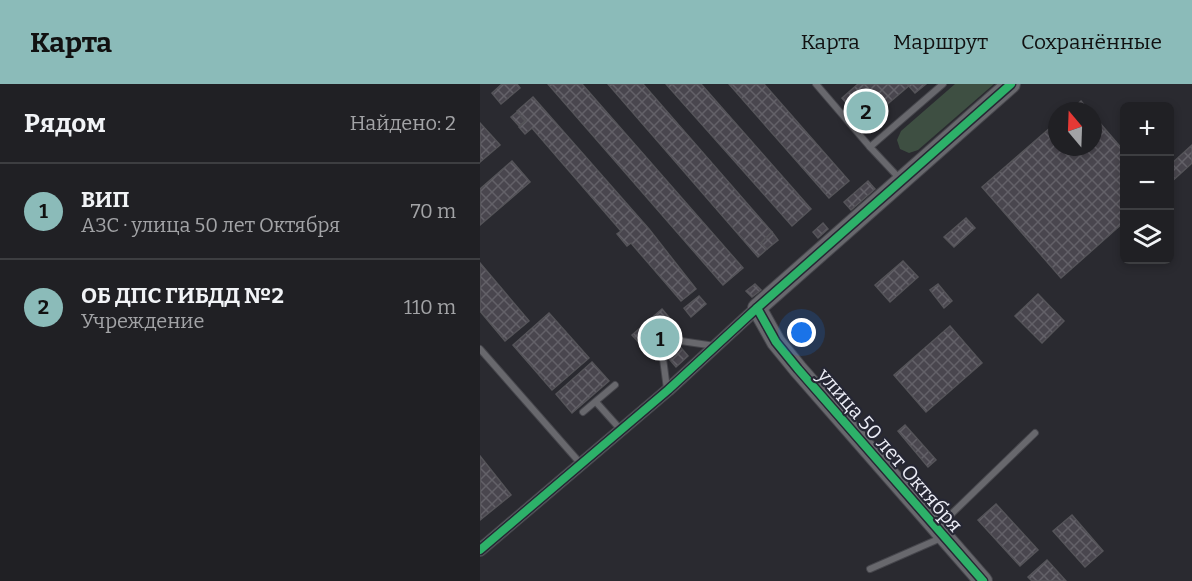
<!DOCTYPE html>
<html lang="ru">
<head>
<meta charset="utf-8">
<style>
  :root { --surface:#202024; --page:#2d2d31; --text:#f1f3f6; --muted:#a2a3a6; --line:#3d3e41; --accent:#8bbbb9 }
  body { margin:0; font-family:Bitter,serif; background:var(--page); color:var(--text) }
  .controls { position:absolute; right:18px; top:18px; display:grid; overflow:hidden; border-radius:9px; box-shadow:0 3px 9px #0003 }
  .controls button { width:54px; height:54px; display:grid; place-items:center; padding:0; border:0; border-bottom:2px solid var(--line); background:var(--surface); color:var(--text); font:30px sans-serif }
  .compass { position:absolute; left:568px; top:18px; width:54px; height:54px; border-radius:50%; background:var(--surface); box-shadow:0 3px 9px #0003; rotate:341deg }
  .you { position:absolute; left:322px; top:249px; width:21px; height:21px; margin:-15px; border:4px solid #fff; border-radius:50%; background:#1a73e8; box-shadow:0 0 0 9px #1a73e833 }
  .badge { display:grid; place-items:center; width:39px; height:39px; border-radius:50%; background:var(--accent); color:#111; font-size:20px; font-weight:700 }
  .pin { position:absolute; translate:-50% -50%; border:3px solid #fff; box-shadow:0 2px 6px #0006 }
  .list { margin:0; padding:0; list-style:none }
  h2 { display:flex; justify-content:space-between; align-items:center; height:78px; margin:0; padding:0 24px; font-size:26px }
  h2 small { font-size:20px; font-weight:400; color:var(--muted) }
  .list li { display:grid; grid-template-columns:39px 1fr auto; gap:18px; align-items:center; box-sizing:border-box; height:96px; padding:0 24px; border-top:2px solid var(--line) }
  .list b { display:block; font-size:22px; white-space:nowrap }
  .list p { margin:0; font-size:20px; white-space:nowrap; color:var(--muted) }
  .list em { font-size:20px; font-style:normal; color:var(--muted) }
  .icon { flex:none; width:33px; height:33px; fill:none; stroke:currentColor; stroke-width:2; stroke-linecap:round; stroke-linejoin:round }
  .map { position:relative; flex:none; width:712px; height:497px; overflow:hidden }
  header { display:flex; align-items:center; gap:36px; box-sizing:border-box; height:84px; padding:0 30px; background:var(--accent); color:#111 }
  header strong { font-size:28px }
  nav { display:flex; gap:33px; margin-inline-start:auto; font-size:21px }
  main { display:flex }
  aside { flex:1; background:var(--surface) }
  .map>svg:first-child { display:block }
  .green { fill:#3e4f42 }
  .building { fill:url(#building-cross-hatch); stroke:#555459; stroke-width:1.5 }
  .lines { fill:none; stroke-linecap:round; stroke-linejoin:round }
  .lane-casing { stroke:#46464c; stroke-width:8 }
  .street-casing { stroke:#46464c; stroke-width:14 }
  .secondary-casing { stroke:#46464c; stroke-width:20 }
  .lane { stroke:#68686d; stroke-width:6 }
  .street { stroke:#68686d; stroke-width:12 }
  .secondary { stroke:#68686d; stroke-width:18 }
  .cycleway-casing { stroke:#262734; stroke-width:11 }
  .cycleway { stroke:#2db169; stroke-width:8 }
  .labels { text-anchor:middle; dominant-baseline:central; stroke-width:4.5; stroke-linejoin:round; paint-order:stroke }
  .street-label { font-size:20px; fill:#ebecf5; stroke:#262734 }
</style>
</head>
<body>
<header>
<strong>Карта</strong>
<nav><a>Карта</a><a>Маршрут</a><a>Сохранённые</a></nav>
</header>
<main>
<aside>
<h2>Рядом<small>Найдено: 2</small></h2>
<ul class="list">
<li><span class="badge">1</span><div><b>ВИП</b><p>АЗС · улица 50 лет Октября</p></div><em>70 m</em></li>
<li><span class="badge">2</span><div><b>ОБ ДПС ГИБДД №2</b><p>Учреждение</p></div><em>110 m</em></li>
</ul>
</aside>
<div class="map">
<svg width="712" height="497" viewBox="0 0 712 497">
  <defs>
    <pattern id="building-cross-hatch" width="8" height="8" patternUnits="userSpaceOnUse" patternTransform="scale(1.5)"><rect width="8" height="8" fill="#49464e"/><path d="M0 0l8 8M0 8l8-8" fill="none" stroke="#636168"/></pattern>
  </defs>
  <rect width="100%" height="100%" fill="#2a2a30"/>
  <!-- green -->
  <path class="green" d="M475 0H514L438 66 429 69 420 65 417 56 421 47Z"/>
  <!-- building -->
  <g class="building">
    <path d="M22 0H37L40 4 21 20 12 9Z"/>
    <path d="M68 0H102L263 184 243 201Z"/>
    <path d="M128 0H163L292 148 281 159 287 165 278 173Z"/>
    <path d="M186 0H221L331 125 312 142Z"/>
    <path d="M249 0H284L369 97 349 114Z"/>
    <path d="M378 0H431L384 40 362 14Z"/>
    <path d="M427 0H446L435 9Z"/>
    <path d="M53 13 169 145 216 205 201 217 151 159 147 162 137 150 141 147 52 44 45 50 39 43 46 37 37 27Z"/>
    <path d="M601 17 609 27H590Z"/>
    <path d="M37 28 45 37 39 42 31 33Z"/>
    <path d="M613 31 644 67V138L581 194 502 103 577 38V63H613Z"/>
    <path d="M0 39 20 61 0 78Z"/>
    <path d="M712 61V79L690 99V81Z"/>
    <path d="M32 77 50 98 0 141V105Z"/>
    <path d="M388 97 395 105 371 126 364 118Z"/>
    <path d="M486 134 495 144 474 163 464 153Z"/>
    <path d="M343 139 348 145 338 154 333 148Z"/>
    <path d="M292 148 298 156 287 165 281 159Z"/>
    <path d="M423 177 438 193 410 218 395 201Z"/>
    <path d="M0 179 49 237 25 257 0 227Z"/>
    <path d="M275 200 281 206 272 213 266 207Z"/>
    <path d="M458 200 472 217 464 224 450 206Z"/>
    <path d="M558 210 584 237 562 259 535 232Z"/>
    <path d="M219 212 226 220 211 233 204 224Z"/>
    <path d="M182 225 192 237 184 244 208 272 196 283 171 254 162 262 152 251Z"/>
    <path d="M69 229 109 274 72 306 33 261Z"/>
    <path d="M470 242 502 279 446 328 414 291Z"/>
    <path d="M112 278 129 297 92 329 76 310Z"/>
    <path d="M425 341 456 376 448 383 418 347Z"/>
    <path d="M0 372 31 411 0 436Z"/>
    <path d="M516 420 558 466 540 482 498 436Z"/>
    <path d="M592 431 623 467 605 483 573 447Z"/>
    <path d="M567 476 586 497H552L548 493Z"/>
  </g>
  <g class="lines">
    <!-- lane casing -->
    <g class="lane-casing">
      <g id="lane">
        <path d="M336 0 390 63"/>
        <path d="M420 95 390 63 463 0"/>
        <path d="M194 256 235 262"/>
        <path d="M0 265 101 380"/>
        <path d="M182 267 187 305"/>
        <path d="M116 318 141 346"/>
        <path d="M103 328 135 301"/>
        <path d="M459 442 555 349"/>
        <path d="M390 485 461 454"/>
      </g>
    </g>
    <!-- street casing -->
    <g class="street-casing">
      <path id="street" d="M0 466 188 306 277 224"/>
    </g>
    <!-- secondary casing -->
    <g class="secondary-casing">
      <path id="secondary" d="M503 497 318 285 296 258 277 224 531 0"/>
    </g>
    <!-- lane -->
    <use href="#lane" class="lane"/>
    <!-- street -->
    <use href="#street" class="street"/>
    <!-- secondary -->
    <use href="#secondary" class="secondary"/>
    <!-- cycleway casing -->
    <g class="cycleway-casing">
      <g id="cycleway">
        <path d="M277 224 296 258 318 285 503 497"/>
        <path d="M0 466 188 306 277 224 531 0"/>
      </g>
    </g>
    <!-- cycleway -->
    <use href="#cycleway" class="cycleway"/>
  </g>
  <g class="labels">
    <!-- street labels -->
    <g class="street-label">
      <text transform="translate(410 366) rotate(49)">улица 50 лет Октября</text>
    </g>
  </g>
</svg>
<div class="controls">
<button>+</button>
<button>−</button>
<button><svg class="icon" aria-label="layers" viewBox="0 0 24 24"><path d="M12 4l9 5-9 5-9-5zM3 14l9 5 9-5"/></svg></button>
</div>
<svg class="compass" viewBox="-18 -18 36 36"><path d="M0-13l5 13h-10z" fill="#e53935"/><path d="M0 13l5-13h-10z" fill="#a2a3a6"/></svg>
<div class="you"></div>
<div class="pin badge" style="left:180px;top:254px">1</div>
<div class="pin badge" style="left:386px;top:27px">2</div>
</div>
</main>
</body>
</html>
